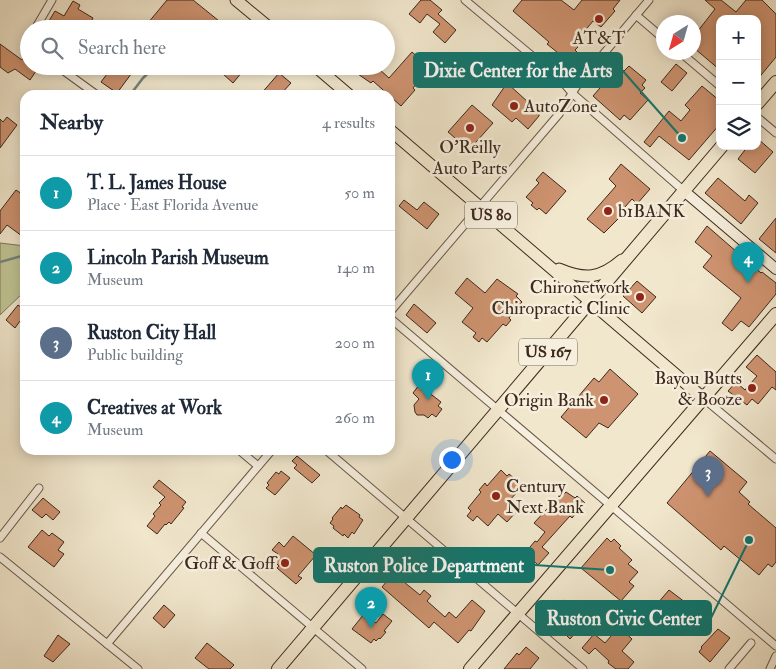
<!DOCTYPE html>
<html lang="en">
<head>
<meta charset="utf-8">
<style>
  :root { --surface:#fff; --page:#f6f6f7; --text:#1f2937; --muted:#747a83; --line:#e0e1e3; --accent:#1a73e8 }
  body { margin:0; font-family:"IM FELL Double Pica",serif; background:var(--page); color:var(--text) }
  .controls { position:absolute; right:15px; top:15px; display:grid; overflow:hidden; border-radius:10px; box-shadow:0 2px 12px #0003 }
  .controls button { width:45px; height:45px; display:grid; place-items:center; padding:0; border:0; border-bottom:1px solid var(--line); background:var(--surface); color:var(--text); font:25px sans-serif }
  .compass { position:absolute; left:656px; top:15px; width:45px; height:45px; border-radius:50%; background:var(--surface); box-shadow:0 2px 12px #0003; rotate:217deg }
  .you { position:absolute; left:451px; top:459px; width:18px; height:18px; margin:-12px; border:4px solid #fff; border-radius:50%; background:#1a73e8; box-shadow:0 0 0 8px #1a73e833 }
  .badge { display:grid; place-items:center; width:32px; height:32px; border-radius:50%; background:var(--accent); color:#fff; font-size:16px; font-weight:700 }
  .pin { position:absolute; translate:-50% -41px; filter:drop-shadow(0 1px 2px #0008) }
  .pin::after { content:''; position:absolute; top:26px; width:18px; height:15px; background:inherit; clip-path:polygon(0 0,100% 0,50% 100%) }
  .list { margin:0; padding:0; list-style:none }
  h2 { display:flex; justify-content:space-between; align-items:center; height:65px; margin:0; padding:0 20px; font-size:21px }
  h2 small { font-size:16px; font-weight:400; color:var(--muted) }
  .list li { display:grid; grid-template-columns:32px 1fr auto; gap:15px; align-items:center; box-sizing:border-box; height:75px; padding:0 20px; border-top:1px solid var(--line) }
  .list b { display:block; font-size:19px; white-space:nowrap }
  .list p { margin:0; font-size:16px; white-space:nowrap; color:var(--muted) }
  .list em { font-size:16px; font-style:normal; color:var(--muted) }
  .icon { flex:none; width:28px; height:28px; fill:none; stroke:currentColor; stroke-width:2; stroke-linecap:round; stroke-linejoin:round }
  .map { position:relative; flex:none; width:776px; height:669px; overflow:hidden }
  .search { position:absolute; background:var(--surface); box-shadow:0 2px 12px #0003; left:20px; top:20px; width:375px; height:55px; display:flex; align-items:center; gap:12px; box-sizing:border-box; padding:0 18px; border-radius:28px; color:var(--muted); font-size:19px }
  .panel { position:absolute; background:var(--surface); box-shadow:0 2px 12px #0003; left:20px; top:90px; width:375px; height:365px; border-radius:15px }
  .map>svg:first-child { display:block }
  .green { fill:#c0c494; stroke:#7e7658 }
  .lines { fill:none; stroke-linecap:round; stroke-linejoin:round }
  .stream { stroke:#75837b; stroke-width:2.5 }
  .building { fill:#ce9370; stroke:#3d291c }
  .street-casing { stroke:#6a5848; stroke-width:9 }
  .secondary-casing { stroke:#3d291c; stroke-width:12 }
  .primary-casing { stroke:#3d291c; stroke-width:13 }
  .highway-casing { stroke:#3d291c; stroke-width:14 }
  .street { stroke:#f6efde; stroke-width:7 }
  .secondary { stroke:#f6efde; stroke-width:10 }
  .primary { stroke:#f1e7cd; stroke-width:11 }
  .highway { stroke:#f1e7cd; stroke-width:12 }
  .poi-dot { fill:#8f2418; stroke:#f6efde; stroke-width:2 }
  .labels { text-anchor:middle; dominant-baseline:central; stroke-width:5; stroke-linejoin:round; paint-order:stroke }
  .shield { fill:#f6efde; stroke:#746456; stroke-width:1 }
  .shield-label { font-size:16px; font-weight:bold; fill:#3d291c }
  .poi-label { font-size:18px; fill:#3d291c; stroke:#f6efde; text-anchor:end }
  .leader { fill:none; stroke:#0f766e; stroke-width:2 }
  .callout-dot { fill:#0f766e; stroke:#f6efde; stroke-width:2 }
  .callout { fill:#0f766e; stroke:#0f766e; stroke-width:2 }
  .callout-label { font-size:19px; text-anchor:middle; font-weight:bold; fill:#fff }
</style>
</head>
<body>
<div class="map">
<svg width="776" height="669" viewBox="0 0 776 669">
  <rect width="100%" height="100%" fill="#f1e7cd"/>
  <filter id="stains"><feTurbulence type="fractalNoise" baseFrequency=".004" numOctaves="4"/><feColorMatrix values="0 0 0 0 .2 0 0 0 0 .09 0 0 0 0 .02 0 0 0 .5 -.17"/></filter>
  <radialGradient id="worn" r=".72"><stop offset=".6" stop-color="#630" stop-opacity="0"/><stop offset="1" stop-color="#630" stop-opacity=".3"/></radialGradient>
  <!-- green -->
  <path class="green" d="M0 243 25 246V291L0 315Z"/>
  <g class="lines">
    <!-- stream -->
    <g class="stream">
      <path d="M130 95 143 78 156 66"/>
      <path d="M0 262 25 255"/>
    </g>
  </g>
  <!-- building -->
  <g class="building">
    <path d="M167 0H193L229 29H143Z"/>
    <path d="M421 0H430L442 10 438 14 456 30 445 43 433 32 440 24 427 14 420 23 409 14Z"/>
    <path d="M522 0H561L574 10 582 0H620L613 9 615 11 601 27 593 21 574 44 578 47 575 50 578 53 573 59 571 57 568 61 547 44 549 42 513 11Z"/>
    <path d="M705 0H721L736 12 746 0H762L776 14V57L757 80V19H720V70L694 48V36L715 9Z"/>
    <path d="M73 1 80 5 78 9 93 18 87 29H44L55 11 64 16Z"/>
    <path d="M0 44 22 60 23 58 29 62V66H36L34 69 36 71 30 80 15 69 8 73 0 67Z"/>
    <path d="M412 52 430 68 413 88 415 90 401 106 373 81 371 83 355 72 360 66H382L379 69 389 78Z"/>
    <path d="M676 64 687 73 672 91 661 82Z"/>
    <path d="M113 66H137L117 93 101 82Z"/>
    <path d="M230 66H247L233 83 223 74Z"/>
    <path d="M619 66 624 71 629 66 646 80 642 85 645 88 640 93 648 100 630 120 624 115 620 120 593 96Z"/>
    <path d="M279 73 291 83 280 95H260Z"/>
    <path d="M507 83 539 112V116L528 129 516 118 512 122 492 105Z"/>
    <path d="M702 86 720 101V124L689 160 659 136 650 147 644 142 669 111 681 121 690 110 685 105Z"/>
    <path d="M472 105 493 123 469 150 448 132Z"/>
    <path d="M7 117 17 125 0 148V119L3 122Z"/>
    <path d="M757 138 773 152 755 173 738 159 748 146H757Z"/>
    <path d="M621 164 650 189 637 204 632 199 618 215 620 217 604 233 587 219 616 186 609 179Z"/>
    <path d="M543 172 566 191 546 214 539 208 537 210 531 205 533 203 526 197 539 183 536 180Z"/>
    <path d="M718 178 745 201 749 195 758 203 741 224 705 193Z"/>
    <path d="M16 190 25 196 22 203 25 205V232L22 236 7 225 0 234V211Z"/>
    <path d="M404 200 417 210 424 202 439 214 427 229 399 206Z"/>
    <path d="M776 218V253L759 239Z"/>
    <path d="M707 226 761 273 762 272 776 283V294L749 327 741 321 732 331 722 323 741 298 703 267 712 256 695 242Z"/>
    <path d="M467 278 485 293 497 279 518 294 516 296 522 302 509 318 511 320 506 326 503 324 487 342 482 338 479 342 473 337 476 333 462 322 473 308 455 293Z"/>
    <path d="M637 281 656 297 642 313 623 296Z"/>
    <path d="M414 304 436 323 427 333 406 315Z"/>
    <path d="M18 305 25 310V325L20 321 15 328 6 320Z"/>
    <path d="M757 355 776 372V390L772 387 758 404 752 399 747 405 728 391 736 382 745 390 757 376 746 367Z"/>
    <path d="M610 369 638 394 608 428 599 423 586 438 561 417 594 378 599 382Z"/>
    <path d="M419 385 441 402 438 406 442 409 436 417 432 414 428 418 424 415H417L415 412 414 405 419 399 413 393Z"/>
    <path d="M710 451 747 482 739 492 750 502 748 504 776 528V562L772 567 768 564 759 575 724 546 721 550 667 503Z"/>
    <path d="M297 456 320 475 312 483 294 468 297 465 292 461Z"/>
    <path d="M501 470 507 476 509 474 515 479 513 481 521 488 507 503 516 512 507 522 498 514 488 526 477 516 473 521 467 516 471 511 468 508 481 492 479 490 485 483 487 486Z"/>
    <path d="M281 471 290 478 275 495 266 488 269 485 267 483 276 472 279 474Z"/>
    <path d="M159 480 186 502 182 507 184 508 171 524 169 522 166 525 165 524 157 534 147 526 155 516 153 514 161 505 159 503 165 497 153 487Z"/>
    <path d="M566 492 575 498 577 496 585 503 572 518 570 516 542 547 549 553 538 565 525 553 535 541 537 542 545 532 534 523 558 497 560 498Z"/>
    <path d="M43 498 60 512 53 520 46 514 42 518 32 510Z"/>
    <path d="M346 505 360 515 359 517 363 520 354 534 352 532 348 538 344 534 343 536 333 528 334 526 330 523 333 519 332 518 341 507 342 509Z"/>
    <path d="M42 530 49 536 52 533 64 542 58 550 64 554 54 567 28 547Z"/>
    <path d="M293 536 316 555 298 576 302 578 296 584 277 568 279 566 273 560 278 554 272 550 279 542 284 547Z"/>
    <path d="M607 538 611 542 614 539 621 546 619 548 632 560 628 564 638 572 629 582 634 586 621 601 581 568Z"/>
    <path d="M399 572 407 579 404 582 420 595 424 590 431 596 427 601 445 617 449 612 456 618 472 600 485 611 471 631 469 630 458 643 434 622 429 628 382 587 393 574 396 576Z"/>
    <path d="M669 590 702 615 704 619 692 632 657 604Z"/>
    <path d="M563 600 574 608 573 609 583 620 576 628 578 630 570 639 563 632 568 626 553 611Z"/>
    <path d="M164 605 175 615 164 628 153 618Z"/>
    <path d="M364 614 376 623 383 614 392 621 384 631 386 632 380 639 379 638 376 641 374 639 371 643 352 629Z"/>
    <path d="M619 627 632 639 622 651 634 662 628 669H616L608 663 609 661 595 648 589 654 582 648 594 634 605 643Z"/>
    <path d="M718 629 730 638 710 662 699 652 702 648 701 647Z"/>
    <path d="M58 635 70 644 53 662 44 656Z"/>
    <path d="M207 643 234 665 230 669H209L195 658Z"/>
    <path d="M526 647 539 658 530 669H504L517 653 519 655Z"/>
  </g>
  <g class="lines">
    <!-- street casing -->
    <g class="street-casing">
      <g id="street">
        <path d="M465 0 562 81 572 93 684 191"/>
        <path d="M636 15 664 39"/>
        <path d="M35 29 52 0"/>
        <path d="M680 52 720 86"/>
        <path d="M57 66 97 95"/>
        <path d="M757 117 776 133"/>
        <path d="M390 312 559 114 578 84 649 0"/>
        <path d="M390 318 776 646"/>
        <path d="M703 398 776 459"/>
        <path d="M239 450 258 466"/>
        <path d="M326 450 583 669"/>
        <path d="M201 533 362 669"/>
        <path d="M0 538 39 488"/>
        <path d="M0 557 138 669"/>
        <path d="M107 644 272 450"/>
        <path d="M729 669 751 643"/>
        <path d="M770 669 776 656"/>
      </g>
    </g>
    <!-- secondary casing -->
    <g class="secondary-casing">
      <path id="secondary" d="M684 191 776 269"/>
    </g>
    <!-- primary casing -->
    <g class="primary-casing">
      <g id="primary">
        <path d="M236 0 271 29"/>
        <path d="M315 66 349 95"/>
        <path d="M390 130 703 398"/>
        <path d="M559 269C585 280 600 279 622 260"/>
      </g>
    </g>
    <!-- highway casing -->
    <g class="highway-casing">
      <g id="highway">
        <path d="M757 104 776 82"/>
        <path d="M278 669 722 146"/>
        <path d="M470 669 776 314"/>
      </g>
    </g>
    <!-- street -->
    <use href="#street" class="street"/>
    <!-- secondary -->
    <use href="#secondary" class="secondary"/>
    <!-- primary -->
    <use href="#primary" class="primary"/>
    <!-- highway -->
    <use href="#highway" class="highway"/>
  </g>
  <!-- markers -->
  <g class="poi-dot">
    <circle cx="599" cy="19" r="5"/>
    <circle cx="514" cy="106" r="5"/>
    <circle cx="470" cy="128" r="5"/>
    <circle cx="608" cy="211" r="5"/>
    <circle cx="640" cy="297" r="5"/>
    <circle cx="752" cy="388" r="5"/>
    <circle cx="604" cy="400" r="5"/>
    <circle cx="496" cy="496" r="5"/>
    <circle cx="285" cy="563" r="5"/>
  </g>
  <g class="labels">
    <!-- shield labels -->
    <g class="shield">
      <rect x="465" y="201.5" width="52" height="27" rx="4"/>
      <rect x="519" y="338.5" width="58" height="27" rx="4"/>
    </g>
    <g class="shield-label">
      <text x="491" y="215">US 80</text>
      <text x="548" y="352">US 167</text>
    </g>
    <!-- poi labels -->
    <g class="poi-label">
      <text x="599" y="38" text-anchor="middle">AT&amp;T</text>
      <text x="524" y="106" text-anchor="start">AutoZone</text>
      <text x="470" y="147" text-anchor="middle">O'Reilly<tspan x="470" dy="21">Auto Parts</tspan></text>
      <text x="618" y="211" text-anchor="start">b1BANK</text>
      <text x="630" y="287">Chironetwork<tspan x="630" dy="21">Chiropractic Clinic</tspan></text>
      <text x="742" y="378">Bayou Butts<tspan x="742" dy="21">&amp; Booze</tspan></text>
      <text x="594" y="400">Origin Bank</text>
      <text x="506" y="486" text-anchor="start">Century<tspan x="506" dy="21">Next Bank</tspan></text>
      <text x="275" y="563">Goff &amp; Goff</text>
    </g>
  </g>
  <!-- callouts -->
  <path class="leader" d="M682 138L622 70M610 570L534 565M749 540L711 618"/>
  <g class="callout-dot">
    <circle cx="682" cy="138" r="5"/>
    <circle cx="610" cy="570" r="5"/>
    <circle cx="749" cy="540" r="5"/>
  </g>
  <g class="callout">
    <rect x="414" y="53" width="208" height="34" rx="5"/>
    <rect x="314" y="548" width="220" height="34" rx="5"/>
    <rect x="536" y="601" width="175" height="34" rx="5"/>
  </g>
  <g class="callout-label">
    <text x="518" y="77">Dixie Center for the Arts</text>
    <text x="424" y="572">Ruston Police Department</text>
    <text x="624" y="625">Ruston Civic Center</text>
  </g>
  <rect width="100%" height="100%" filter="url(#stains)"/>
  <rect width="100%" height="100%" fill="url(#worn)"/>
</svg>
<div class="controls">
<button>+</button>
<button>−</button>
<button><svg class="icon" aria-label="layers" viewBox="0 0 24 24"><path d="M12 4l9 5-9 5-9-5zM3 14l9 5 9-5"/></svg></button>
</div>
<svg class="compass" viewBox="-18 -18 36 36"><path d="M0-13l5 13h-10z" fill="#e53935"/><path d="M0 13l5-13h-10z" fill="#747a83"/></svg>
<div class="you"></div>
<div class="pin badge" style="left:428px;top:400px;background:#0f9aa8">1</div>
<div class="pin badge" style="left:371px;top:628px;background:#0f9aa8">2</div>
<div class="pin badge" style="left:708px;top:497px;background:#5c6f8a">3</div>
<div class="pin badge" style="left:748px;top:283px;background:#0f9aa8">4</div>
<div class="search"><svg class="icon" aria-label="search" viewBox="0 0 24 24"><circle cx="10" cy="10" r="6"/><path d="M15 15l6 6"/></svg>Search here</div>
<section class="panel">
<h2>Nearby<small>4 results</small></h2>
<ul class="list">
<li><span class="badge" style="background:#0f9aa8">1</span><div><b>T. L. James House</b><p>Place · East Florida Avenue</p></div><em>50 m</em></li>
<li><span class="badge" style="background:#0f9aa8">2</span><div><b>Lincoln Parish Museum</b><p>Museum</p></div><em>140 m</em></li>
<li><span class="badge" style="background:#5c6f8a">3</span><div><b>Ruston City Hall</b><p>Public building</p></div><em>200 m</em></li>
<li><span class="badge" style="background:#0f9aa8">4</span><div><b>Creatives at Work</b><p>Museum</p></div><em>260 m</em></li>
</ul>
</section>
</div>
</body>
</html>
